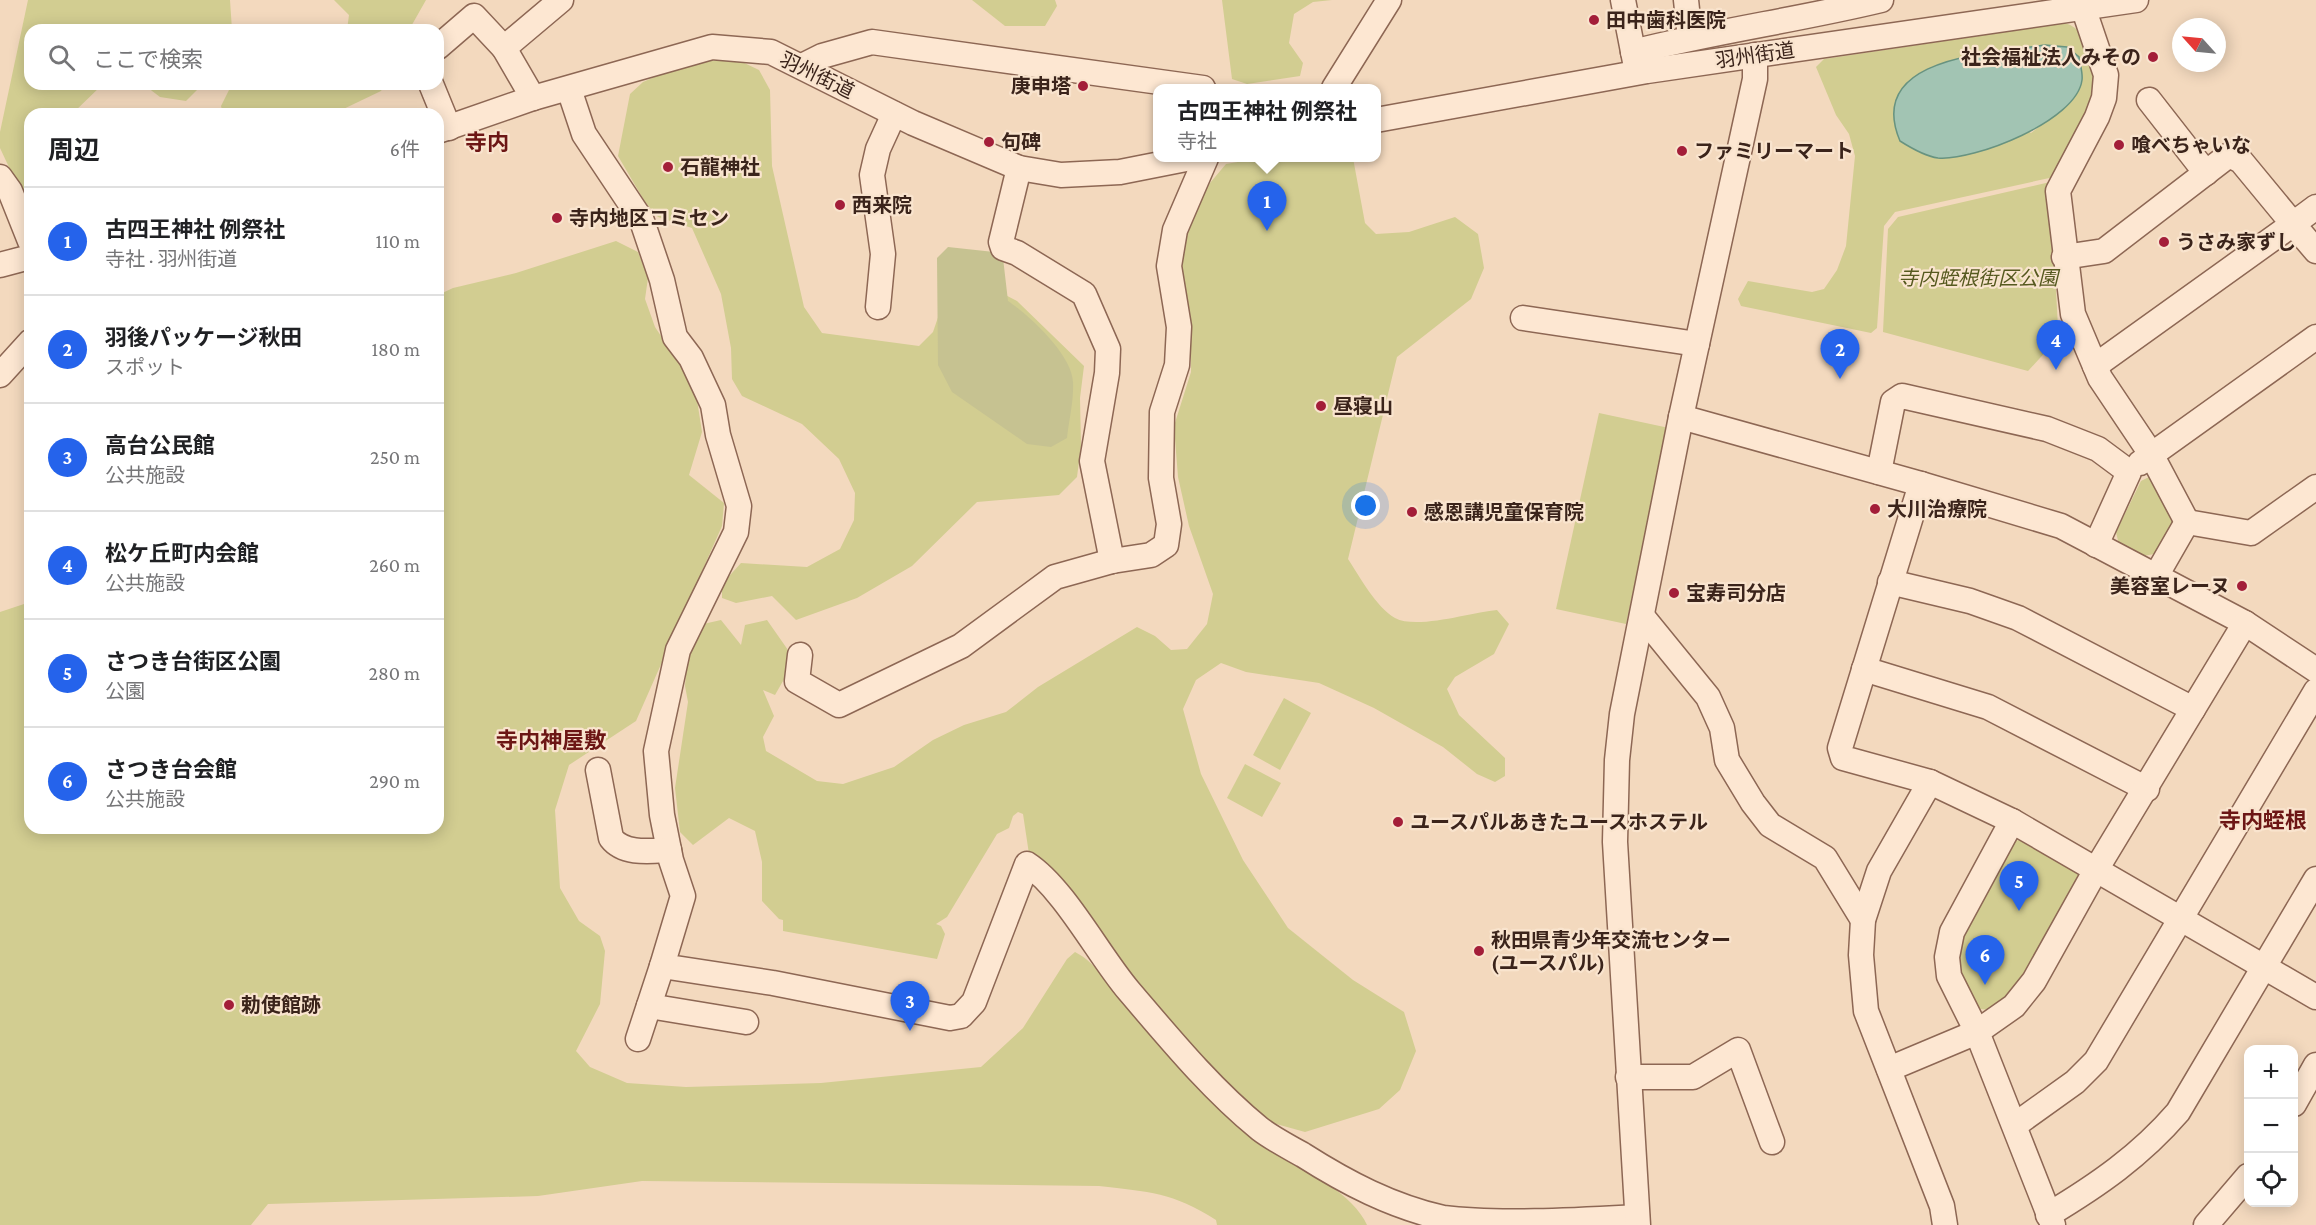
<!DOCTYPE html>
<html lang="ja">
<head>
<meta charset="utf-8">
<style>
  :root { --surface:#fff; --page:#f6f6f6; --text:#202124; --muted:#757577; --line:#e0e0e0; --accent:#2563eb }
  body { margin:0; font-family:"Crimson Pro","Noto Sans JP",serif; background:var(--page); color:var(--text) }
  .controls { position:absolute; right:18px; bottom:18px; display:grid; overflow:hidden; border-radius:12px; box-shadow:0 3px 15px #0003 }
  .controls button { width:54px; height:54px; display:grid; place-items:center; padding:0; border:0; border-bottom:2px solid var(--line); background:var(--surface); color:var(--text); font:30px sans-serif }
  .compass { position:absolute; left:2172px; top:18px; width:54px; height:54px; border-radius:50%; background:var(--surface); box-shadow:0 3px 15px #0003; rotate:297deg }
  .you { position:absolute; left:1366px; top:506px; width:21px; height:21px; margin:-15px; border:4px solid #fff; border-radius:50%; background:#1a73e8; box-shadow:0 0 0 9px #1a73e833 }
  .badge { display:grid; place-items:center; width:39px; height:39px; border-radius:50%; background:var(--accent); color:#fff; font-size:20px; font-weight:700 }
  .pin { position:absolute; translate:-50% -50px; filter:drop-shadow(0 2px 3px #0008) }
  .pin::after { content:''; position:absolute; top:32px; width:21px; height:18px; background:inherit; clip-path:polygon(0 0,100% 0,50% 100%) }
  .popup { position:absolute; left:1153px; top:84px; width:228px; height:78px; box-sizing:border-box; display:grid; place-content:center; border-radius:12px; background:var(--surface); filter:drop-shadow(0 2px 4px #0005); font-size:20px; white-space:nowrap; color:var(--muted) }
  .popup b { font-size:22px; color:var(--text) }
  .popup::after { content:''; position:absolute; left:50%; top:100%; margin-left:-12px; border:12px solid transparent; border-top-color:var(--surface) }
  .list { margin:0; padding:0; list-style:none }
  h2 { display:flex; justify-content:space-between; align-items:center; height:78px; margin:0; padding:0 24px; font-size:26px }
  h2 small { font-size:20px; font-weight:400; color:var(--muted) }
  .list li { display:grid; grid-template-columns:39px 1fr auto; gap:18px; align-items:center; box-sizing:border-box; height:108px; padding:0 24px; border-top:2px solid var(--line) }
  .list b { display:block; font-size:22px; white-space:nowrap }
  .list p { margin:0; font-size:20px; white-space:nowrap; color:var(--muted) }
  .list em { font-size:20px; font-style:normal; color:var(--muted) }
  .icon { flex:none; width:33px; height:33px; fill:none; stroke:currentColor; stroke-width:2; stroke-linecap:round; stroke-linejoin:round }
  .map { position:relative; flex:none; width:2316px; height:1225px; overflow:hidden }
  .search { position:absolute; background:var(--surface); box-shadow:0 3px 15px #0003; left:24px; top:24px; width:420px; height:66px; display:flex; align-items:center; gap:15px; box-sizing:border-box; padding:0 21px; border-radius:18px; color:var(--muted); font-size:22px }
  .panel { position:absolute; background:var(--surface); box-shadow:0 3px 15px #0003; left:24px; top:108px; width:420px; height:726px; border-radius:18px }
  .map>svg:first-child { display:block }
  .green { fill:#d2cd91; fill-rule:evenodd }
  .cemetery { fill:#c6c291 }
  .water { fill:#a2c4b3; stroke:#689380; stroke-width:1.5 }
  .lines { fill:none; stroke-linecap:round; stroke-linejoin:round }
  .minor-casing { stroke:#8d6754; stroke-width:27 }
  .minor { stroke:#fde7d2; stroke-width:24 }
  .poi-dot { fill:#a31e39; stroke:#f9e4ce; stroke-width:2 }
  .labels { text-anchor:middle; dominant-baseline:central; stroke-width:4.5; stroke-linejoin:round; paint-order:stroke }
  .poi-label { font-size:20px; font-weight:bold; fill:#3b241b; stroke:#f9e4ce; text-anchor:start }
  .street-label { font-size:20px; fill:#3b241b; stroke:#f9e4ce }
  .park-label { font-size:20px; font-style:italic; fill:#56591f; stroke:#f9e4ce }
  .quarter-label { font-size:22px; font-weight:bold; fill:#6c1615; stroke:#f9e4ce }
</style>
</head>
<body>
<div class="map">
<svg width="2316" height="1225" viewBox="0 0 2316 1225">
  <rect width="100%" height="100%" fill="#f3d9be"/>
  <!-- green -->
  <g class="green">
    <path d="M28 0H230L232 30H30V84H103L72 114H30V212L0 148V132Z"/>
    <path d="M334 0H426L409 30H347L349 15Z"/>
    <path d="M972 0H1055L1057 6 1045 26H1005Z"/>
    <path d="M1222 0H1332L1313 2 1294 14 1289 43 1303 63 1300 76 1247 84 1232 79Z"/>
    <path d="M2065 23C2080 28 2086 38 2090 53 2102 98 2076 139 2054 177L1895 212 1884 226 1877 328 1871 333 1741 306 1738 299 1748 281 1812 292 1824 289 1837 270 1846 246 1855 156 1849 134 1836 115 1816 67 1824 59ZM2045 45 2071 102 2031 133 1931 67 1966 57Z"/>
    <path d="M738 60 759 70 770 90 772 166 804 307 822 333 919 346 933 332 945 297 988 286 1017 301 1084 366 1080 398 1081 446 1077 477 1059 495 977 502 912 566 857 598 796 620 772 596 736 603 722 598V584L741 563 807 567 840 549 854 520 855 493 839 459 802 424 742 396 732 379 731 348 721 294 692 228 658 217 645 202 618 156 630 94 643 82 691 61Z"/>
    <path d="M143 84H203L186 101 160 97Z"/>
    <path d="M232 84H385L381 91 333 114H223L221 106Z"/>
    <path d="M1261 158H1353L1365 223 1376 234 1409 232 1455 217 1478 234 1484 268 1471 299 1397 357 1348 559C1360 577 1376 607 1395 618 1417 630 1472 612 1497 610L1509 624 1494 654 1455 677 1447 689 1459 715 1505 758V776L1495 782 1477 774 1443 747 1374 708 1319 683 1246 672 1221 663 1196 680 1183 709 1201 774 1243 860 1288 928 1353 980 1404 1012 1416 1051 1400 1090 1379 1109 1305 1132 1258 1119 1193 1056 1029 854 1023 814 1018 812 1013 816 1009 828 997 834 947 917 936 924 941 926 945 934 937 959 783 931V920L779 919 762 901V862L755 831 729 818 693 845 680 832 675 788 688 702 685 686 687 660 699 625 721 620 741 645 745 625 767 620 795 660 775 695 763 690 774 716 763 737 766 751 817 781 843 784 894 767 933 740 964 725 1006 712 1038 687 1137 627 1155 636 1171 650 1187 649 1207 624 1213 594 1189 526 1178 477 1174 426 1191 372V332L1178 263 1186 226 1210 183 1226 164Z"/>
    <path d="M2050 182 2059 345 2050 347 2028 371 1883 332 1888 229 1898 217Z"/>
    <path d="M616 241 638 252 648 278 645 299 655 327 695 387 702 432 689 475 724 503 722 526 636 721 569 765 555 810 560 888 579 921 600 936 605 951 600 1004 576 1051 590 1067 627 1083 686 1087 821 1083 981 1067 1023 1028 1067 959 1075 952C1099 964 1110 989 1127 1008 1165 1051 1204 1097 1249 1132 1281 1157 1352 1189 1367 1225H1217L1216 1220C1172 1192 1150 1192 1099 1186L642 1181 538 1196 268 1204 251 1225H0V612L30 602V828H438V295L453 288 516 273Z"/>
    <path d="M1599 413 1669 428 1626 624 1556 609Z"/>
    <path d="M2151 476 2175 522 2160 553 2143 556 2119 545 2116 532 2141 481Z"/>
    <path d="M1284 698 1311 713 1280 770 1253 755Z"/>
    <path d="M1245 764 1281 783 1262 817 1227 798Z"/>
    <path d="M2028 838 2078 865 2080 879 2011 997 1992 1010 1979 1009 1960 977 1959 944 2015 841Z"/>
  </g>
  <!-- cemetery -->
  <path class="cemetery" d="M948 247 994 252 1003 258 1008 301C1030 316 1072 355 1073 382 1074 400 1069 420 1067 438L1051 447 1027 444 952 392 938 365 937 258Z"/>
  <!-- water -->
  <path class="water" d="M2045 45 2067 47 2079 57C2080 64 2083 73 2082 80 2077 121 1974 161 1938 158 1924 156 1911 148 1900 141 1864 56 1993 53 2045 45Z"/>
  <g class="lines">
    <!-- minor casing -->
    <g class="minor-casing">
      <g id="minor">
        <path d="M1623 0 1636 67"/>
        <path d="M1686 0 1690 38"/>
        <path d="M2083 7 2106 75 2104 98 2097 117 2058 191 2073 314 2100 378 2151 454 2187 522"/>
        <path d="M438 47 474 16 504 48"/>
        <path d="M1633 52C1715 31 1798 20 1881 0"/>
        <path d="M802 66 822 56 872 42 1203 88"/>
        <path d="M431 84 449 128"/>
        <path d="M1334 88 1389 0"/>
        <path d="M569 89 584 134 642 221 662 280 675 337 691 358 713 405 718 435 739 506 736 532 678 650 656 751 662 815 671 860 683 896 662 966 773 983 950 1018 961 1016 974 1002 1027 864C1064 888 1099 956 1129 991 1170 1039 1211 1089 1260 1129 1273 1139 1289 1147 1303 1155 1347 1183 1391 1206 1443 1218 1497 1225 1581 1220 1637 1217"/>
        <path d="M533 98 504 48 561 0"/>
        <path d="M2149 100 2206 173"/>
        <path d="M1376 120 1647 71 2136 0"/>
        <path d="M438 131 533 98 712 47 771 52 913 123 1019 168 1061 175 1120 172 1191 158"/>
        <path d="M1019 168 1001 242 1003 248 1017 253 1084 294 1108 349 1107 373 1092 461 1112 561"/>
        <path d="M0 177 10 191 30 241"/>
        <path d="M2316 207 2293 224 2316 251"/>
        <path d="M2064 257 2104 251 2229 155 2241 161 2293 224 2095 366"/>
        <path d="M0 265 30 257"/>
        <path d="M878 307 883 254 872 175 878 149 894 114"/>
        <path d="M1523 318 1697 344"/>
        <path d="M0 375 30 342"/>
        <path d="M1681 417 1921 484 2061 526 2245 623 2316 670"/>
        <path d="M2140 463 2316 337"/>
        <path d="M1879 472 1893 402 1902 396 2047 429 2098 449 2129 472 2096 545"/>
        <path d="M1921 484 1840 748 1843 758 1930 782 2012 821 2316 997"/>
        <path d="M2187 522 2251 533 2316 487"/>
        <path d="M2156 576 2187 522"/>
        <path d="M1890 582 1970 601 2018 618 2193 709"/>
        <path d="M1642 616 1708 697 1722 728 1727 760 1753 803 1770 825 1825 858 1863 920"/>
        <path d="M800 655 797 681 839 705 961 646 1055 577 1112 561 1151 555 1166 545 1169 524 1161 478 1162 412 1177 365 1179 327 1169 266 1175 230 1206 158"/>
        <path d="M1864 669 1988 707 2147 789"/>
        <path d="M598 770 611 838C624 855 651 851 669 850"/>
        <path d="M1930 782 1879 871 1863 920 1861 955 1866 1011 1942 1206 1945 1225"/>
        <path d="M2012 821 1952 932 1947 957 1949 976 1977 1032 2053 1225"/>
        <path d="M649 1006 746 1022"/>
        <path d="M638 1039 662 966"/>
        <path d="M1889 1069 1977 1032 2014 1006 2034 981 2097 868 2245 623"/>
        <path d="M1628 1077H1693L1738 1050 1772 1142"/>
        <path d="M2294 1104 2316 1065"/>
        <path d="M2015 1125 2075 1082 2096 1061 2316 691"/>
        <path d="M2048 1215C2098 1185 2140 1156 2178 1112L2316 879"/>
        <path d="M1638 1225 1615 842 1617 760 1622 714 1681 417 1755 79V55"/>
        <path d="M2206 1225 2248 1176"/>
      </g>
    </g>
    <!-- minor -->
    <use href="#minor" class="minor"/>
  </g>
  <!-- markers -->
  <g class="poi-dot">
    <circle cx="1594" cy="20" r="6"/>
    <circle cx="2153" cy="57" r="6"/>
    <circle cx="1083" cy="86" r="6"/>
    <circle cx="989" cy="142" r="6"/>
    <circle cx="2119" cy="145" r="6"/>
    <circle cx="1682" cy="151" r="6"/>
    <circle cx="668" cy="167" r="6"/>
    <circle cx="840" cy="205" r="6"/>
    <circle cx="557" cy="218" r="6"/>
    <circle cx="2164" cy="242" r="6"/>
    <circle cx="1321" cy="406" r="6"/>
    <circle cx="1875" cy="509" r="6"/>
    <circle cx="1412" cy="512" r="6"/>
    <circle cx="2242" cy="586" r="6"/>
    <circle cx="1674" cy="593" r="6"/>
    <circle cx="1398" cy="822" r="6"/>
    <circle cx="1479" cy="951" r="6"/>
    <circle cx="229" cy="1005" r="6"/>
  </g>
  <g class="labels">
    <!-- poi labels -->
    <g class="poi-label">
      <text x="1606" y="20">田中歯科医院</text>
      <text x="2141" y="57" text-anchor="end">社会福祉法人みその</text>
      <text x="1071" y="86" text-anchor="end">庚申塔</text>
      <text x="1001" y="142">句碑</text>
      <text x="2131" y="145">喰べちゃいな</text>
      <text x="1694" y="151">ファミリーマート</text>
      <text x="680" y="167">石龍神社</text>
      <text x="852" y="205">西来院</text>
      <text x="569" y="218">寺内地区コミセン</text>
      <text x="2176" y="242">うさみ家ずし</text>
      <text x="1333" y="406">昼寝山</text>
      <text x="1887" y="509">大川治療院</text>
      <text x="1424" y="512">感恩講児童保育院</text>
      <text x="2230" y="586" text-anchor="end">美容室レーヌ</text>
      <text x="1686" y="593">宝寿司分店</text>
      <text x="1410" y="822">ユースパルあきたユースホステル</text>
      <text x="1491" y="940">秋田県青少年交流センター<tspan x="1491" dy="23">(ユースパル)</tspan></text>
      <text x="241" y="1005">勅使館跡</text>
    </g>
    <!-- street labels -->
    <g class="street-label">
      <text transform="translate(1755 55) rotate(-8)">羽州街道</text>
      <text transform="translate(817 75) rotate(26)">羽州街道</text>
    </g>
    <!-- park labels -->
    <g class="park-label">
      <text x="1978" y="278">寺内蛭根街区公園</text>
    </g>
    <!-- quarter labels -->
    <g class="quarter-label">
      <text x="487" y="142">寺内</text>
      <text x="551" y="740">寺内神屋敷</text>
      <text x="2263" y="820">寺内蛭根</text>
    </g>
  </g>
</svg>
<div class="controls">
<button>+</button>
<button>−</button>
<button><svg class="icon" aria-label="locate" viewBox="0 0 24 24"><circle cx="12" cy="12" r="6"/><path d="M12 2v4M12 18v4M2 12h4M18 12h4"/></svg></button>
</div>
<svg class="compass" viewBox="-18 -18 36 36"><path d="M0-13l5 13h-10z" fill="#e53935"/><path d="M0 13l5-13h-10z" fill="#757577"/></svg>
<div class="you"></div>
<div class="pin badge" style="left:1267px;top:231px">1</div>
<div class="popup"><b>古四王神社 例祭社</b>寺社</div>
<div class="pin badge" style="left:1840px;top:379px">2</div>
<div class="pin badge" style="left:910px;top:1031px">3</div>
<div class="pin badge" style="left:2056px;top:370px">4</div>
<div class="pin badge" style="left:2019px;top:911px">5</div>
<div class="pin badge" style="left:1985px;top:985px">6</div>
<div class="search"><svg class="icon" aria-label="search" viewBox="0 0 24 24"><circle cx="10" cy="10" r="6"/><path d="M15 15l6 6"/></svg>ここで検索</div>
<section class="panel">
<h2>周辺<small>6件</small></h2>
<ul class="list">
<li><span class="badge">1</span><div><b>古四王神社 例祭社</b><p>寺社 · 羽州街道</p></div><em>110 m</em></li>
<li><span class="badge">2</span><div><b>羽後パッケージ秋田</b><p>スポット</p></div><em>180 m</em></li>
<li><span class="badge">3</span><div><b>高台公民館</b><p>公共施設</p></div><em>250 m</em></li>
<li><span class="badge">4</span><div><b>松ケ丘町内会館</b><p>公共施設</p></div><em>260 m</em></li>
<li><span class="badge">5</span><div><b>さつき台街区公園</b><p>公園</p></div><em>280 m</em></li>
<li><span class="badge">6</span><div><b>さつき台会館</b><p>公共施設</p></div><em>290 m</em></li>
</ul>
</section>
</div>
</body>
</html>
